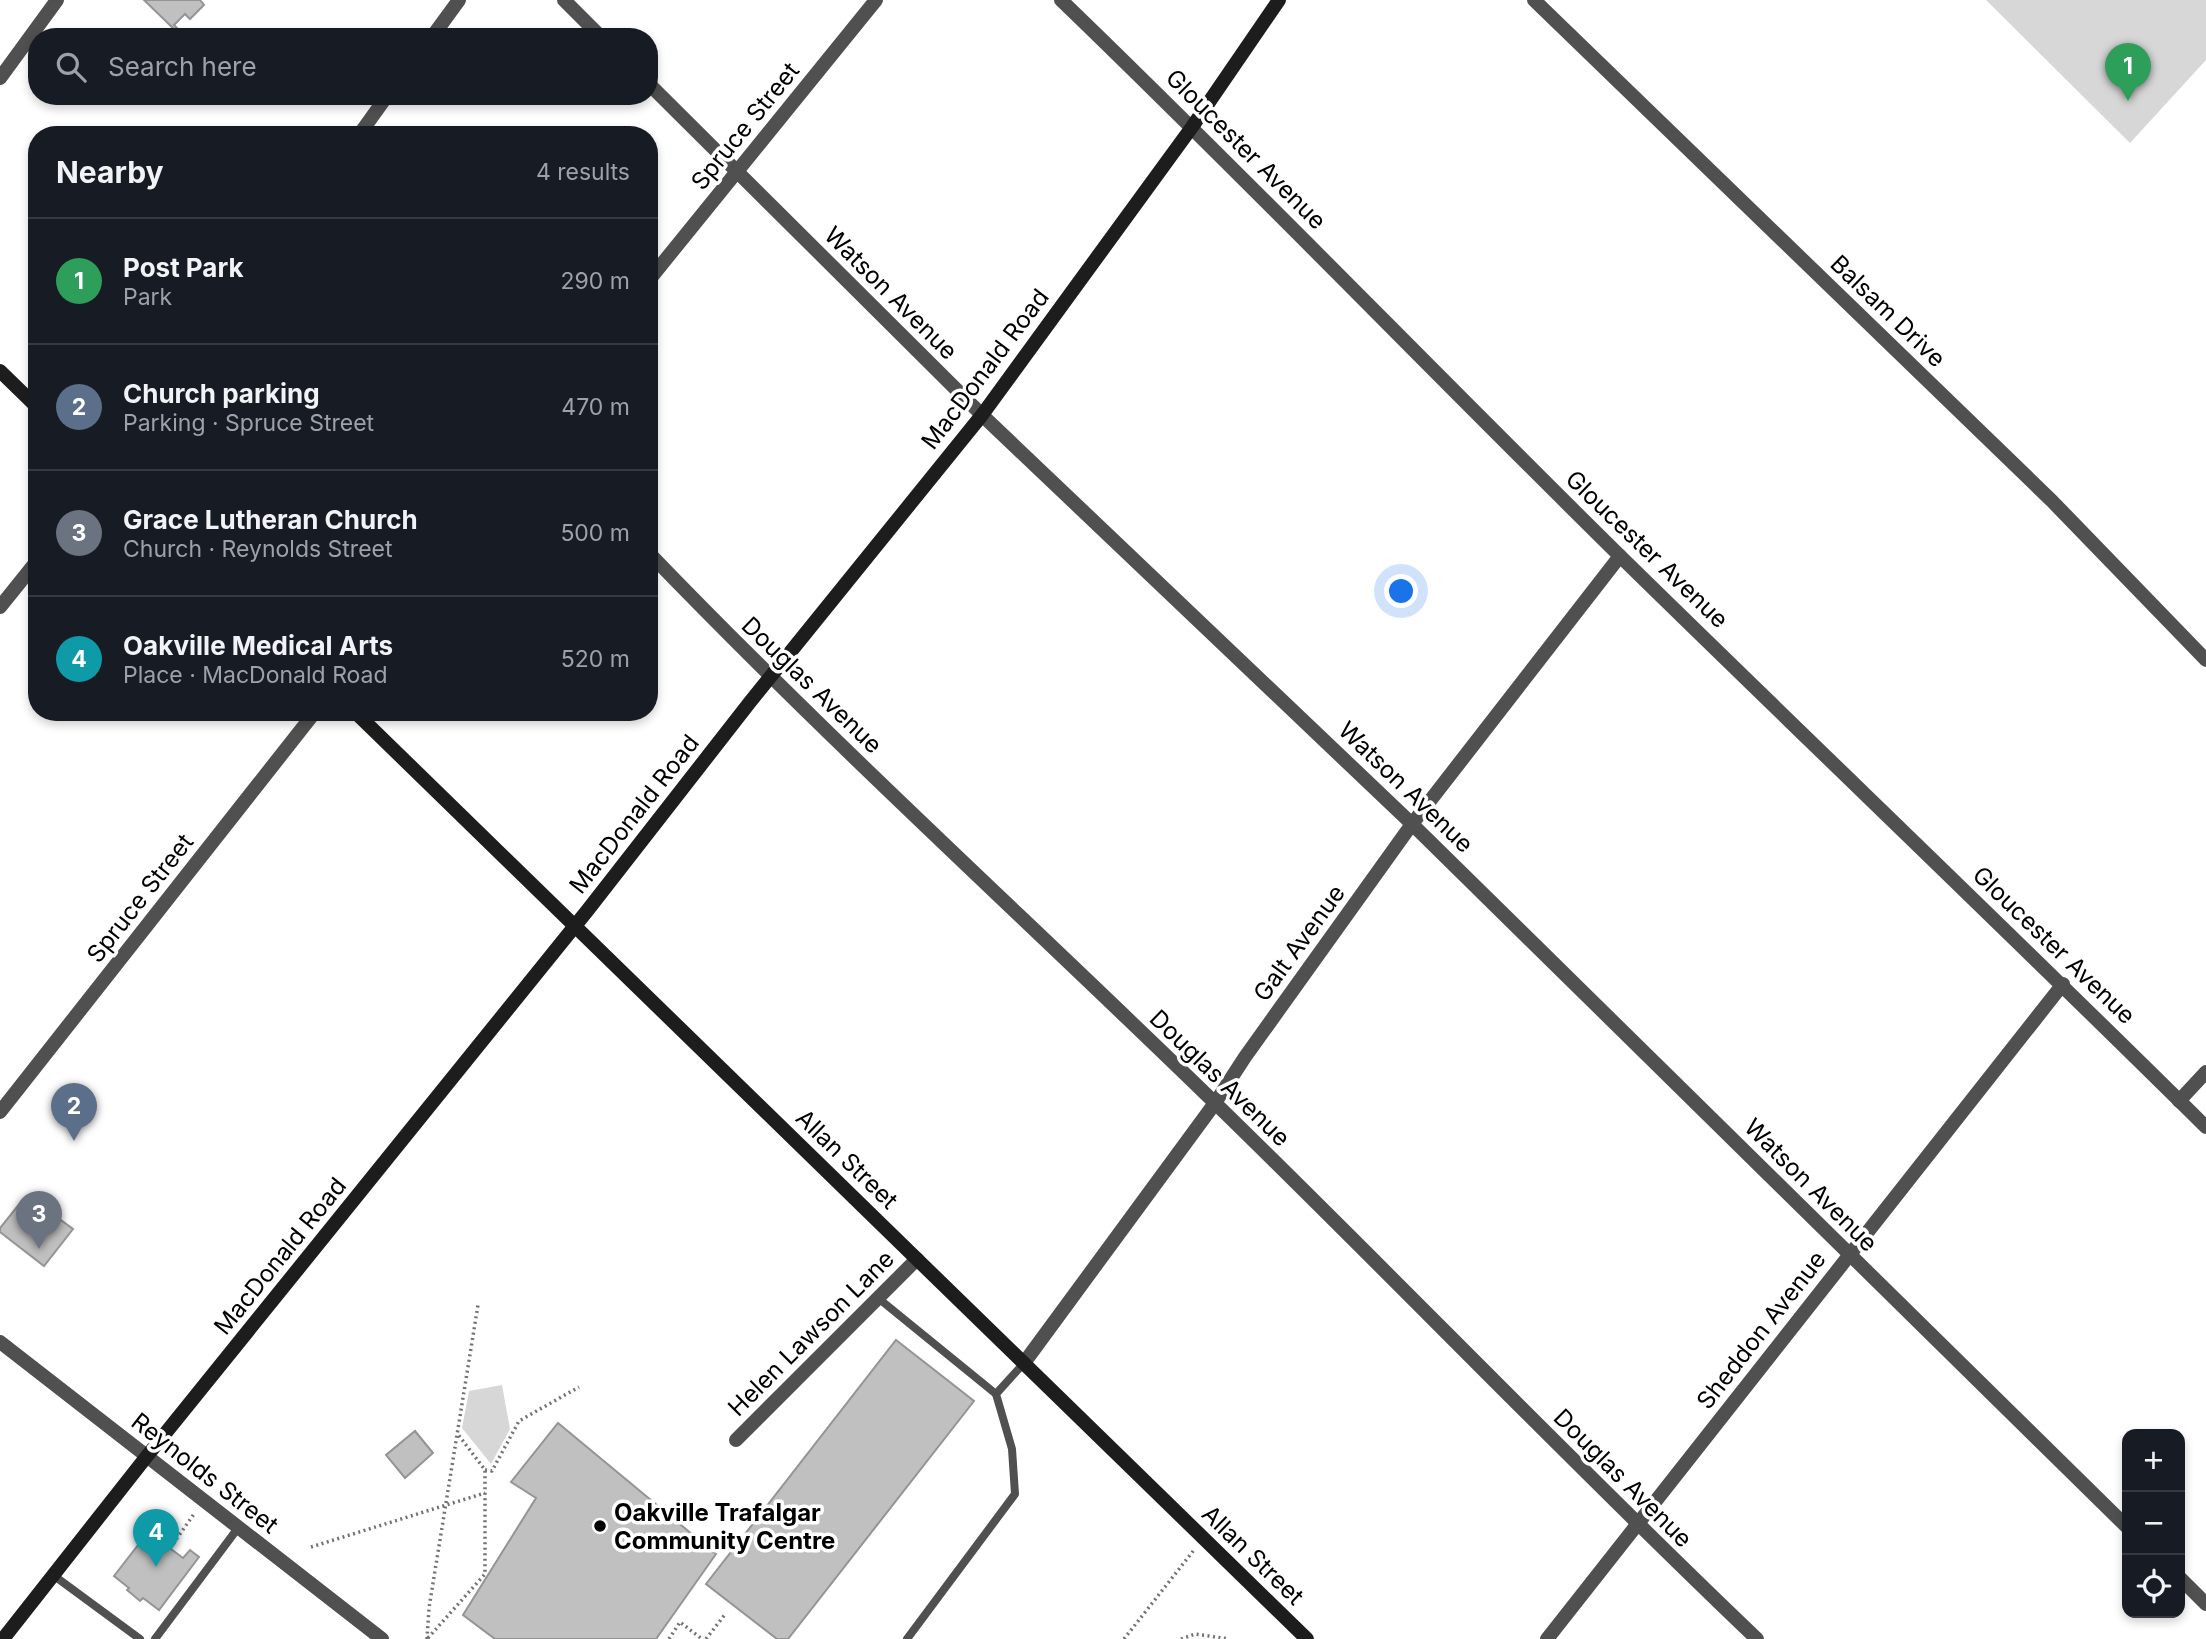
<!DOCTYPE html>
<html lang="en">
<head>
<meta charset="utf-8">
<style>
  :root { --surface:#171b24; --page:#20242c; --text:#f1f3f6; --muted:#9ea1a6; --line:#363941; --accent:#858687 }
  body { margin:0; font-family:Inter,sans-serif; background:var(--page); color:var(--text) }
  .controls { position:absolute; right:21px; bottom:21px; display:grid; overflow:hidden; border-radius:14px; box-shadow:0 4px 10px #0003 }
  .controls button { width:63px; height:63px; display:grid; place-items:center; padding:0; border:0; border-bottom:2px solid var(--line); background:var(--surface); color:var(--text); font:35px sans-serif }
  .you { position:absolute; left:1402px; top:592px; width:24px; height:24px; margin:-18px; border:5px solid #fff; border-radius:50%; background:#1a73e8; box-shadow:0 0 0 10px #1a73e833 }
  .badge { display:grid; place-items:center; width:46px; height:46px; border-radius:50%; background:var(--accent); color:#fff; font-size:23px; font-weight:700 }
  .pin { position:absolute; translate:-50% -58px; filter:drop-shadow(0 2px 4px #0008) }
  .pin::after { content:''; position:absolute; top:37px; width:24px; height:21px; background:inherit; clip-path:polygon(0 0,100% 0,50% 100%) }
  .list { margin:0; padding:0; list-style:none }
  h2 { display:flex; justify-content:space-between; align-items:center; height:91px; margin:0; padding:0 28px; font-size:30px }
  h2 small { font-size:23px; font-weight:400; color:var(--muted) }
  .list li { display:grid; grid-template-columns:46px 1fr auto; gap:21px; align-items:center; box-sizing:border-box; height:126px; padding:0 28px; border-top:2px solid var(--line) }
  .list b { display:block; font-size:26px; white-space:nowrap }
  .list p { margin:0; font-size:23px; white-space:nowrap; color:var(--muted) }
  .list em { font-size:23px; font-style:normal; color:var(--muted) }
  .icon { flex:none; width:38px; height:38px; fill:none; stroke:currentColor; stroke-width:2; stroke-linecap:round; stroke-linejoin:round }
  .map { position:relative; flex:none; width:2206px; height:1639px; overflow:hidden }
  .search { position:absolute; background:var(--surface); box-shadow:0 4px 10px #0003; left:28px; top:28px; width:630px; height:77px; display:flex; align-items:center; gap:18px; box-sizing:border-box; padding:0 24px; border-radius:28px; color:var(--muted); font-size:26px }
  .panel { position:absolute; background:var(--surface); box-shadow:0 4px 10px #0003; left:28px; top:126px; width:630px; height:595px; border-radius:28px }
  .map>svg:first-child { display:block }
  .green { fill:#d7d7d7 }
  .building { fill:#c0c0c0; stroke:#949494; stroke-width:2 }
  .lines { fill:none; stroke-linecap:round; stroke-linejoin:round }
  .path { stroke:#727272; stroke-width:3.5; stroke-dasharray:2 3.5; stroke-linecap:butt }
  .lane { stroke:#505050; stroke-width:8 }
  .street { stroke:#505050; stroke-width:14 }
  .secondary { stroke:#1d1d1d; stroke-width:14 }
  .poi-dot { fill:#000; stroke:#fff; stroke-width:2.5 }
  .labels { text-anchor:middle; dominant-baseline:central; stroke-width:7; stroke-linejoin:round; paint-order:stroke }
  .street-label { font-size:24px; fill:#000; stroke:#fff }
  .poi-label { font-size:24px; font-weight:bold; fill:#000; stroke:#fff; text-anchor:start }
</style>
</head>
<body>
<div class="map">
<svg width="2206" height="1639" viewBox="0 0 2206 1639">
  <rect width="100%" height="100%" fill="#fff"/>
  <!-- green -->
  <g class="green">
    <path d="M1986 0H2206V60L2130 143Z"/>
    <path d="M502 1385 510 1429 491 1464 462 1428 469 1391Z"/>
  </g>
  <!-- building -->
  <g class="building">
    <path d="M144 0H200L204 5 190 19 185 14 174 25 177 28 175 30Z"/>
    <path d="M21 1202 52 1226 58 1218 73 1229 44 1266 0 1232V1228Z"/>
    <path d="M896 1340 974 1401 788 1639H777L706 1584Z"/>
    <path d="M558 1423 716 1554 656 1639H495L463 1615 536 1498 511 1482Z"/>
    <path d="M415 1431 433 1453 405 1478 386 1455Z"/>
    <path d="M156 1522 166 1530 159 1540 183 1558 190 1550 199 1557 159 1610 143 1598 140 1601 127 1590 129 1588 114 1576Z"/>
  </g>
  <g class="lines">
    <!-- path -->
    <g class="path">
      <path d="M485 1470 492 1471 519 1421 579 1387"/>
      <path d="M311 1547 485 1493"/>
      <path d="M170 1548 194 1514"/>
      <path d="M428 1638 485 1574V1470L457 1433"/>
      <path d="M427 1639 429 1608 478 1305"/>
      <path d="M669 1639 680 1622 702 1639"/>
      <path d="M706 1639 726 1613"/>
      <path d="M1124 1639 1194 1550"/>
      <path d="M1181 1639 1195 1634 1229 1639"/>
    </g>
    <!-- lane -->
    <g class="lane">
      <path d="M878 1298 996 1394"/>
      <path d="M53 1575 140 1639"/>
      <path d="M155 1639 238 1528"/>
      <path d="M907 1639 1015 1494 1012 1449 996 1394 1024 1363"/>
    </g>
    <!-- street -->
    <g class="street">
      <path d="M564 0 601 37"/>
      <path d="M1061 0C1251 183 1434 373 1622 558 1816 748 2013 936 2206 1127"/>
      <path d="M1534 0 2052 501 2206 660"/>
      <path d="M432 37 459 0"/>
      <path d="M0 78 57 0"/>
      <path d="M649 84 982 415 1412 824 2127 1527"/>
      <path d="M359 135 387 96"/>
      <path d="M649 280 876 0"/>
      <path d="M649 553C831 742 1026 919 1214 1102 1396 1279 1572 1463 1757 1639"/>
      <path d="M0 607 37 561"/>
      <path d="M2179 1101 2206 1072"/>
      <path d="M0 1112 315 712"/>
      <path d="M0 1342 382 1639"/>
      <path d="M1024 1363 1215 1103 1245 1057 1412 824 1620 556"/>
      <path d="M736 1440 917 1259"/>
      <path d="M2180 1578 2206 1604"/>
      <path d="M1547 1639 2063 984"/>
    </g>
    <!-- secondary -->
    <g class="secondary">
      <path d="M0 371 37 407"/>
      <path d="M355 712 1307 1639"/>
      <path d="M3 1639 147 1456 587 911 750 702 982 415 1192 127 1279 0"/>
    </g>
  </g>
  <!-- markers -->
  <circle class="poi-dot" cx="600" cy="1526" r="7"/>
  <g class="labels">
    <!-- street labels -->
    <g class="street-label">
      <text transform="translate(745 126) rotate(-51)">Spruce Street</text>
      <text transform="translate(1246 149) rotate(45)">Gloucester Avenue</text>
      <text transform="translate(891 293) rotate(45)">Watson Avenue</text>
      <text transform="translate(1888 311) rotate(44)">Balsam Drive</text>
      <text transform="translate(985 369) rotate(-53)">MacDonald Road</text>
      <text transform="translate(1647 549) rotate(44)">Gloucester Avenue</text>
      <text transform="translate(812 685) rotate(44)">Douglas Avenue</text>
      <text transform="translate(1406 787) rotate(44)">Watson Avenue</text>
      <text transform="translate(634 814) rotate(-52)">MacDonald Road</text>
      <text transform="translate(140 898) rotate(-52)">Spruce Street</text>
      <text transform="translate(1299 943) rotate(-54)">Galt Avenue</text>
      <text transform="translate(2054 945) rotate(44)">Gloucester Avenue</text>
      <text transform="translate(1220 1078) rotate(44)">Douglas Avenue</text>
      <text transform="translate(847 1159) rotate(44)">Allan Street</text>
      <text transform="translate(1811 1185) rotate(45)">Watson Avenue</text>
      <text transform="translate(280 1256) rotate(-51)">MacDonald Road</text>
      <text transform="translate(1761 1330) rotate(-52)">Sheddon Avenue</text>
      <text transform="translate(811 1333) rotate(-45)">Helen Lawson Lane</text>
      <text transform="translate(205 1473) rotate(38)">Reynolds Street</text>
      <text transform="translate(1623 1478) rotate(45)">Douglas Avenue</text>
      <text transform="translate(1253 1555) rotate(44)">Allan Street</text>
    </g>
    <!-- poi labels -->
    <g class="poi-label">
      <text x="614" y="1512">Oakville Trafalgar<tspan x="614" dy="28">Community Centre</tspan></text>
    </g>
  </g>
</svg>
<div class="controls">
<button>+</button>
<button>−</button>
<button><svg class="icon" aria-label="locate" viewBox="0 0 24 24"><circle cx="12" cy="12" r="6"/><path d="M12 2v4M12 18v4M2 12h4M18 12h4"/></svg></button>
</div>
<div class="you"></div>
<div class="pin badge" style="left:2128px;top:101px;background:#2e9e5b">1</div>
<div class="pin badge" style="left:74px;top:1141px;background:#5c6f8a">2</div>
<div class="pin badge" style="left:39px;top:1249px;background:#6b7280">3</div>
<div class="pin badge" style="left:156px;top:1567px;background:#0f9aa8">4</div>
<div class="search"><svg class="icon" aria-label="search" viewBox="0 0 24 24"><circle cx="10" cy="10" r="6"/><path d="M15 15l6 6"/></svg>Search here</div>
<section class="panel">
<h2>Nearby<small>4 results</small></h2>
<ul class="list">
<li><span class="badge" style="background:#2e9e5b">1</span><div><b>Post Park</b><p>Park</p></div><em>290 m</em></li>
<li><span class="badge" style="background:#5c6f8a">2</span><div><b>Church parking</b><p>Parking · Spruce Street</p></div><em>470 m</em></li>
<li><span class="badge" style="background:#6b7280">3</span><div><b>Grace Lutheran Church</b><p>Church · Reynolds Street</p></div><em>500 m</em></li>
<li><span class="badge" style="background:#0f9aa8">4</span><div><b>Oakville Medical Arts</b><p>Place · MacDonald Road</p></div><em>520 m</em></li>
</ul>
</section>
</div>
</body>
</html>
